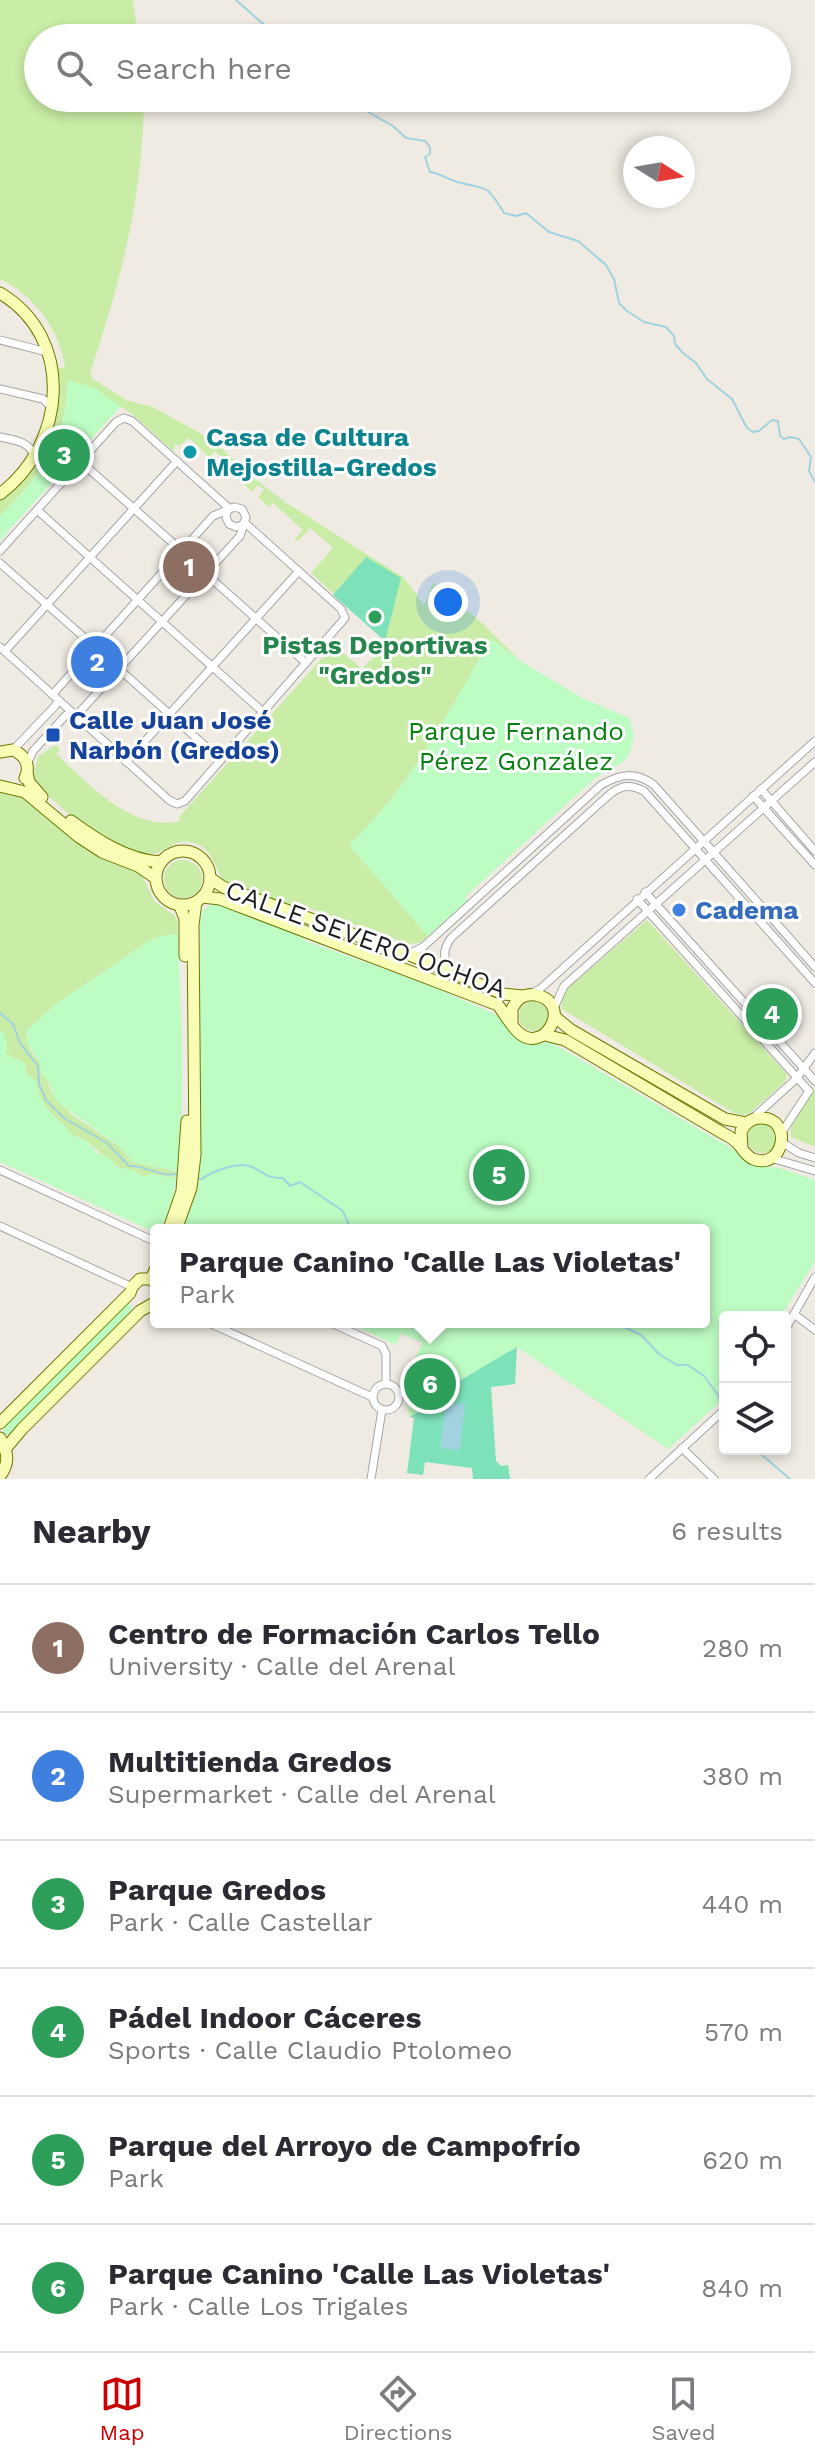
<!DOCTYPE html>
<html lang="en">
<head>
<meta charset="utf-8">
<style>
  :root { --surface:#fff; --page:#f7f7f7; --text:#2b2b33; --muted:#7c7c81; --line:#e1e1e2; --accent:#cb0002 }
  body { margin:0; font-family:"Work Sans",sans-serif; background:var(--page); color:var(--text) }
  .controls { position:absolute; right:24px; bottom:24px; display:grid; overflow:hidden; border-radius:8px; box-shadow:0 4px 12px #0003 }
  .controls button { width:72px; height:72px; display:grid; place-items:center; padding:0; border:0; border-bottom:2px solid var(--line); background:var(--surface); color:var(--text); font:40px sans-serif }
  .compass { position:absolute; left:623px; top:136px; width:72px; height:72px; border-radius:50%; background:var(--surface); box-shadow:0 4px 12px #0003; rotate:101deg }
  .you { position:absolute; left:448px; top:602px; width:28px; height:28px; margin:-20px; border:6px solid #fff; border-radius:50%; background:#1a73e8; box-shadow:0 0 0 12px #1a73e833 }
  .badge { display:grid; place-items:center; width:52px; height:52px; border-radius:50%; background:var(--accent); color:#fff; font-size:26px; font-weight:700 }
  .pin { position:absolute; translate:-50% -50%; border:4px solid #fff; box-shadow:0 2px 8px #0006 }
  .popup { position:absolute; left:150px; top:1224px; width:560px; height:104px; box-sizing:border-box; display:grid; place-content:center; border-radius:8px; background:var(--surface); filter:drop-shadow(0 2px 6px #0005); font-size:26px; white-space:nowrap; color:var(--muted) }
  .popup b { font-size:30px; color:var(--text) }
  .popup::after { content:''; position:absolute; left:50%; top:100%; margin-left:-16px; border:16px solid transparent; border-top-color:var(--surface) }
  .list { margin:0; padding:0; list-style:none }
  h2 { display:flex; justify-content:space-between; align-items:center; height:104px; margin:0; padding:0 32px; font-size:34px }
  h2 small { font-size:26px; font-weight:400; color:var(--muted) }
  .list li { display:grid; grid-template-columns:52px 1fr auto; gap:24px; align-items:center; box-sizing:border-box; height:128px; padding:0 32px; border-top:2px solid var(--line) }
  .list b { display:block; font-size:30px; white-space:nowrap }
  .list p { margin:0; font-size:26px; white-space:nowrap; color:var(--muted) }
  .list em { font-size:26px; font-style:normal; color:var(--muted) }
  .icon { flex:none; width:44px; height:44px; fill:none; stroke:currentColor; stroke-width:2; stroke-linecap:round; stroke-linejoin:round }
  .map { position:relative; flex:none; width:815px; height:1479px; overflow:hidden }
  .search { position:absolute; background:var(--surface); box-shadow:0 4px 12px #0003; left:24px; right:24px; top:24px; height:88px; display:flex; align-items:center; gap:20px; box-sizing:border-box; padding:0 28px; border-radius:44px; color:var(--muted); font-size:30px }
  .sheet { height:872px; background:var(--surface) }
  nav { display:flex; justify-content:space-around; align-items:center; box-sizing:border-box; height:112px; border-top:2px solid var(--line); background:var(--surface); font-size:22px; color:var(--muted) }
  nav a { display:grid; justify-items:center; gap:4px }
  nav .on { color:var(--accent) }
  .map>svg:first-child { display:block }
  .grass { fill:#c9eca6 }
  .park { fill:#bdfcc2 }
  .pitch { fill:#7de2ba }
  .water { fill:#a1d2df }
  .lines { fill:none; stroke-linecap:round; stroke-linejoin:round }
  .stream { stroke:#a1d2df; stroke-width:2 }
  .street-casing { stroke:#a5a5a5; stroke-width:9 }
  .secondary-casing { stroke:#6d7900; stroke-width:13 }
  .street { stroke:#fff; stroke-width:7 }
  .secondary { stroke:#f9fcb4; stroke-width:11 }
  .culture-dot { fill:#0f9aa8; stroke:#fff; stroke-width:3 }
  .leisure-dot { fill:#2e9e5b; stroke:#fff; stroke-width:3 }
  .transit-dot { fill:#1a4fb4; stroke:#fff; stroke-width:3 }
  .shop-dot { fill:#3f7fe0; stroke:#fff; stroke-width:3 }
  .labels { text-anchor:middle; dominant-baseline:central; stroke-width:6; stroke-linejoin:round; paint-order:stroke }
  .culture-label { font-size:26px; font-weight:bold; fill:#0d838f; stroke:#fff; text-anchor:start }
  .leisure-label { font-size:26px; font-weight:bold; fill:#27864d; stroke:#fff }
  .transit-label { font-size:26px; font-weight:bold; fill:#164399; stroke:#fff; text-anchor:start }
  .park-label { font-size:26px; fill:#068110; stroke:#fff }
  .shop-label { font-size:26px; font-weight:bold; fill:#366cbe; stroke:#fff; text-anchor:start }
  .street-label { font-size:26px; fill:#1e1e1e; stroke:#fff }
</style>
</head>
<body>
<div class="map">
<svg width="815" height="1479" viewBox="0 0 815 1479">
  <rect width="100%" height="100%" fill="#efebe3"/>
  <!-- grass -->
  <g class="grass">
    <path d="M0 0H133L138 38H38V98H144C143 196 121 281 90 373L93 379 126 400 153 407 214 441 252 477 285 502 404 578 424 605 433 582 482 623 519 660 491 639C449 711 410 788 349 845L428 936 419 943 409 944 306 907 280 902 226 884C215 871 215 852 197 844 175 835 168 852 151 854 120 859 50 803 33 778L38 756 57 744 59 751 56 754C88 783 132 833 181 821L178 818 334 645 362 669 381 649 378 646 385 641 366 557 334 594 311 573 333 548 310 528 298 541 295 539 303 530 273 503 269 507 258 497 264 490 258 485 252 492 242 482 245 478 215 451 209 457 189 438 179 446 175 443 174 452C139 420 114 394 68 381 65 443 43 473 0 516V498L34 465 55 367 65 368C61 331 33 294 0 279Z"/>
    <path d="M0 793 22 796 72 838 141 874 155 902 174 915 178 923V934L165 935 150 940 56 1004 26 1031 30 1050 41 1063 52 1093 72 1115 120 1147 133 1162 175 1171 174 1178 150 1174 144 1177 120 1169 85 1140 70 1134C65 1124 60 1123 53 1115 43 1105 38 1093 36 1080L27 1075 24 1063 6 1054 2 1031 0 1033Z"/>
    <circle cx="183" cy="879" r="19"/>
    <path d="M647 920 787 1074 785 1082 750 1113 743 1115 734 1113 562 1009 561 998 567 989Z"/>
    <circle cx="534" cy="1016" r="15"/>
    <path d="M815 1089V1147L791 1137C788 1120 806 1103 815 1089Z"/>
    <circle cx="762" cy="1138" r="15"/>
  </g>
  <!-- park -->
  <g class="park">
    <path d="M68 380 94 388 121 406 0 540V516C44 473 66 443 68 380Z"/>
    <path d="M491 638 519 660 582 698 629 718 634 736 629 755 623 762 594 779 465 897 468 900 428 936 349 845C410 788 450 710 491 638Z"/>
    <path d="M214 903 226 904 305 934 303 940 426 984 499 1016 510 1031 524 1042 552 1043 736 1151 752 1165 780 1168 815 1180V1262L780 1317H725V1397L668 1449 517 1347 430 1398 428 1406 410 1417 402 1384 423 1343 401 1333 396 1345 347 1322H704V1230H183L195 1196 200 1169V919L203 910Z"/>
    <path d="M178 934C179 983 196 1214 154 1232L0 1162V1033L3 1030 7 1043 6 1054 24 1063 27 1075 36 1080C38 1093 43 1105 53 1115 60 1123 65 1124 70 1134L85 1140 96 1152 112 1160 116 1167 133 1170 144 1177 150 1174 174 1178 175 1171 133 1162 120 1147 56 1101 50 1084 40 1071 41 1063 26 1042 28 1033 26 1031 56 1004 150 940 165 935Z"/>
    <path d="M129 1304 132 1307 130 1314 9 1435 3 1433 5 1425 125 1305Z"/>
  </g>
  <!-- pitch -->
  <g class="pitch">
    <path d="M366 557 401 578 385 641 333 595Z"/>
    <path d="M517 1347 515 1384 491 1387 496 1461 501 1466 508 1465 510 1479H473L472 1468 425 1462 423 1475 407 1473 414 1418 410 1417 428 1406 430 1398Z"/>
  </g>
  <!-- water -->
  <path class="water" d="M446 1402 465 1404 460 1450 440 1448Z"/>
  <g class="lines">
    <!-- stream -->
    <g class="stream">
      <path d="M236 0 279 38"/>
      <path d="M343 98 393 126 406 138 425 141 430 147V154L425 157 430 172C439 173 445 178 454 181 487 191 484 180 504 213L516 216 526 213 549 232 578 241 606 265 614 279 619 303 627 311 644 322 666 327 674 336 675 344 683 353 696 363 707 379 732 399 747 428 753 432 759 431 772 420 778 421 780 436 784 439 790 437 799 439 811 457 809 471 815 482"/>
      <path d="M0 1013 13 1024 20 1043 38 1066 39 1084 46 1100 64 1118 107 1143 129 1166C147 1165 157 1177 177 1174"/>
      <path d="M198 1179H202C213 1171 238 1161 252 1167 267 1174 265 1178 283 1178L290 1186 300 1182 343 1211 349 1225 354 1230"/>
      <path d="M614 1322 641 1335 659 1354 677 1365H688L704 1376 718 1395 721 1406"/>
      <path d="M755 1449 790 1479"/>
    </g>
    <!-- street casing -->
    <g class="street-casing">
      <g id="street">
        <path d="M0 340 47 352"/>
        <path d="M0 389 43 399 52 408"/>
        <path d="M0 437C14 440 29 441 34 456"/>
        <path d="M81 462 182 551"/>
        <path d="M37 510 263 712"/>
        <path d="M227 512 226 517 229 524 236 527 242 525"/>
        <path d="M0 551 116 422 124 418 132 421 230 509"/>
        <path d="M0 563 95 647"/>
        <path d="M206 574 306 663"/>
        <path d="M0 647 169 800 177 804 185 801 345 618 341 609 244 522"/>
        <path d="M5 651 177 461"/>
        <path d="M119 669 221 760"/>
        <path d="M52 695 213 516 234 507 242 509 246 517 240 536 76 716"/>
        <path d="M13 750 55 706 58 700"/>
        <path d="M126 762 299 571"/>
        <path d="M27 764 33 751 66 715 73 713"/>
        <path d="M761 789 815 851"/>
        <path d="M753 796 815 865"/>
        <path d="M645 892 815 1081"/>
        <path d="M637 899 809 1091"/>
        <path d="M409 954 423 947 601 785C620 774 635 771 654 785L815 967"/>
        <path d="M452 970C442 960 443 949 451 938L610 794C622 785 630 784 644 791L815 983"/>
        <path d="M530 994 540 989 815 741"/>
        <path d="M554 1008 564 986 815 762"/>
        <path d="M753 1118 796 1079 815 1053"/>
        <path d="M782 1132 809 1091"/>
        <path d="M783 1143 799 1153 815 1158"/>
        <path d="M771 1158 815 1171"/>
        <path d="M0 1170 156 1242"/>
        <path d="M0 1226 132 1287"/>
        <path d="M794 1314 815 1330"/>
        <path d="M207 1322 372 1397"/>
        <path d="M329 1322 382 1346 386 1354V1384"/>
        <path d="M785 1330 815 1277"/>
        <circle cx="386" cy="1397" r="13"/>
        <path d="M682 1448 714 1479"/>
        <path d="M371 1479 382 1410"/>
        <path d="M649 1479 725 1409"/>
      </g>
    </g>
    <!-- secondary casing -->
    <g class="secondary-casing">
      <g id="secondary">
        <path d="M0 293C76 338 66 445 0 494"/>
        <path d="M0 752 13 750C25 755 31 766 25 778"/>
        <path d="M27 773 29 782 42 797"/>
        <path d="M0 786 25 792 79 837 102 852 138 866 154 877"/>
        <path d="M71 821C97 840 127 860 160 862"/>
        <circle cx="183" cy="878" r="27"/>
        <path d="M210 878 223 887 407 954 503 994 523 996"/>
        <path d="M202 897 220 899 498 1005C504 1013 510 1024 517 1031 543 1058 575 1003 536 995 524 993 517 999 512 1009V1023"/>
        <path d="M180 906 185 919V956"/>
        <path d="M555 1017 571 1030 725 1119 746 1123"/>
        <path d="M545 1035 565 1040 719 1131C724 1134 731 1137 735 1141 742 1146 744 1155 753 1159 784 1171 794 1118 761 1118 751 1118 746 1123 741 1131L742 1149"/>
        <path d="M169 1229 182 1191 187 1121"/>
        <path d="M176 1230 191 1188 195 1155 193 925 196 902"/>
        <path d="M151 1279 156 1268"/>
        <path d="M0 1423 130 1293 132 1287 140 1279H151L156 1284"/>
        <path d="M0 1438C8 1452 10 1463 0 1476"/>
        <path d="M6 1448 22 1429 140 1311 156 1302"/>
      </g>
    </g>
    <!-- street -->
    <use href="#street" class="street"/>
    <!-- secondary -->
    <use href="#secondary" class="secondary"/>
  </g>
  <!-- markers -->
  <circle class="culture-dot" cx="190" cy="452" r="8"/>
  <circle class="leisure-dot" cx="375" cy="617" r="8"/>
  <rect class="transit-dot" x="45" y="727" width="16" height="16" rx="4"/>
  <circle class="shop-dot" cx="679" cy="910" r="8"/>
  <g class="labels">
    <!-- culture labels -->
    <g class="culture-label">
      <text x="206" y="437">Casa de Cultura<tspan x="206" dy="30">Mejostilla-Gredos</tspan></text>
    </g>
    <!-- leisure labels -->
    <g class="leisure-label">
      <text x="375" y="645">Pistas Deportivas<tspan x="375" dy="30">"Gredos"</tspan></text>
    </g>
    <!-- transit labels -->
    <g class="transit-label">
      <text x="69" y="720">Calle Juan José<tspan x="69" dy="30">Narbón (Gredos)</tspan></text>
    </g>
    <!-- park labels -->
    <g class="park-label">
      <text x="516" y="731">Parque Fernando<tspan x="516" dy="30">Pérez González</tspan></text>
    </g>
    <!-- shop labels -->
    <g class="shop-label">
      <text x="695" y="910">Cadema</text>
    </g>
    <!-- street labels -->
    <g class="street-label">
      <text transform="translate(366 939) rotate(20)">CALLE SEVERO OCHOA</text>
    </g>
  </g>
</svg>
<div class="controls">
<button><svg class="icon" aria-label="locate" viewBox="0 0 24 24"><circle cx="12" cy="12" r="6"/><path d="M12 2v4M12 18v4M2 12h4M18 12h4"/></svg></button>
<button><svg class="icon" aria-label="layers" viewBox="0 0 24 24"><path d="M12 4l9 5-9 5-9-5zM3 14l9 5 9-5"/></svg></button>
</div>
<svg class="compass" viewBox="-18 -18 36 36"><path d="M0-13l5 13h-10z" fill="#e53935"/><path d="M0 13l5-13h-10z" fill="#7c7c81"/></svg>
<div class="you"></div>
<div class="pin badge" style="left:189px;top:567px;background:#8d6e63">1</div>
<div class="pin badge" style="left:97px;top:662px;background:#3f7fe0">2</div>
<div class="pin badge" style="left:64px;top:455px;background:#2e9e5b">3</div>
<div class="pin badge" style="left:772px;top:1014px;background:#2e9e5b">4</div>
<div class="pin badge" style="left:499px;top:1175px;background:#2e9e5b">5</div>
<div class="pin badge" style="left:430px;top:1384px;background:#2e9e5b">6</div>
<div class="popup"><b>Parque Canino 'Calle Las Violetas'</b>Park</div>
<div class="search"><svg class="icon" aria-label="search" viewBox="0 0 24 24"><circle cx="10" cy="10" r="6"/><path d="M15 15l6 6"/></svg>Search here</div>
</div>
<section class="sheet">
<h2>Nearby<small>6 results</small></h2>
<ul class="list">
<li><span class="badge" style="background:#8d6e63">1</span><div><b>Centro de Formación Carlos Tello</b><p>University · Calle del Arenal</p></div><em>280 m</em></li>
<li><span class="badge" style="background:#3f7fe0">2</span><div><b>Multitienda Gredos</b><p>Supermarket · Calle del Arenal</p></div><em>380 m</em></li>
<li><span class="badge" style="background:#2e9e5b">3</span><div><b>Parque Gredos</b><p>Park · Calle Castellar</p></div><em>440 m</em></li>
<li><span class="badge" style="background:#2e9e5b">4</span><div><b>Pádel Indoor Cáceres</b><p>Sports · Calle Claudio Ptolomeo</p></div><em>570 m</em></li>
<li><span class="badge" style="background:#2e9e5b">5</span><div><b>Parque del Arroyo de Campofrío</b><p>Park</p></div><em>620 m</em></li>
<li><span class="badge" style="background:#2e9e5b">6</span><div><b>Parque Canino 'Calle Las Violetas'</b><p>Park · Calle Los Trigales</p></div><em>840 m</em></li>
</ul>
</section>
<nav>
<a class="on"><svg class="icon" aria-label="map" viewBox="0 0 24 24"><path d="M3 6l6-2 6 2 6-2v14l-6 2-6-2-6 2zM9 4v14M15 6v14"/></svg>Map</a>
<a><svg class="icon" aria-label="directions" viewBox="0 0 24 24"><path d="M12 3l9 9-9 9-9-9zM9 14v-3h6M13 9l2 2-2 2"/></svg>Directions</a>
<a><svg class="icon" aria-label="saved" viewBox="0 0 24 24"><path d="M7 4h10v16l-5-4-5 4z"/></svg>Saved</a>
</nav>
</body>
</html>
